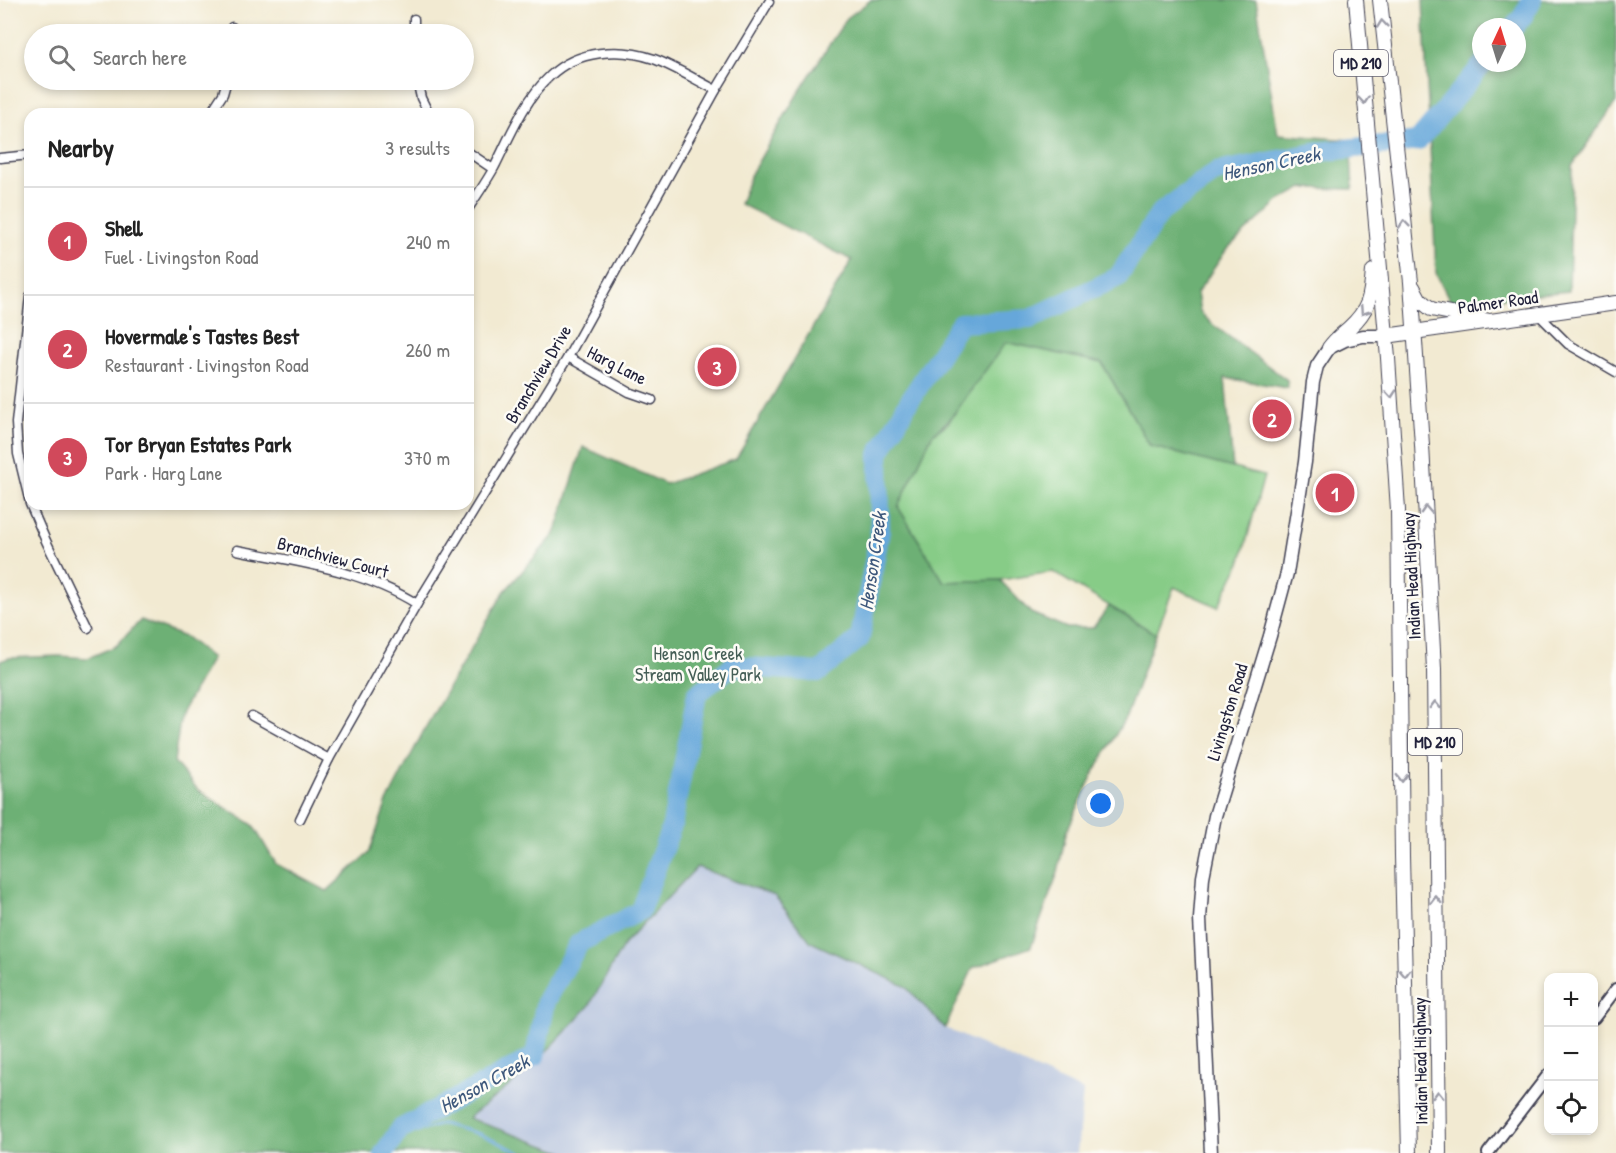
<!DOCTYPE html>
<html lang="en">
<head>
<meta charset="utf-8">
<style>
  :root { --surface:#fff; --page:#f6f6f6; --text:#222; --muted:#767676; --line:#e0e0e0; --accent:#d1495b }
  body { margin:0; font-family:"Patrick Hand",sans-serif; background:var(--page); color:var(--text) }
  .controls { position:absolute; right:18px; bottom:18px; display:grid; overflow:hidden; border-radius:12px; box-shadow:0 3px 9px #0003 }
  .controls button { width:54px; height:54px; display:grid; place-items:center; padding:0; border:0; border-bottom:2px solid var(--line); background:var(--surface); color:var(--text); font:30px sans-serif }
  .compass { position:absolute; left:1472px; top:18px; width:54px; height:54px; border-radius:50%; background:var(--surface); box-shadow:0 3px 9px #0003; rotate:4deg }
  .you { position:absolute; left:1101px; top:804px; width:21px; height:21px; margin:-15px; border:4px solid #fff; border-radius:50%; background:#1a73e8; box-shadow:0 0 0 9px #1a73e833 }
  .badge { display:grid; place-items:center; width:39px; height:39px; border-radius:50%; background:var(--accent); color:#fff; font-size:20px; font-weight:700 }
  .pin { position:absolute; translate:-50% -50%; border:3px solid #fff; box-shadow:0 2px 6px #0006 }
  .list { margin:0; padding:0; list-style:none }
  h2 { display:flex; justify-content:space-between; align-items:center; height:78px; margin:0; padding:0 24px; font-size:26px }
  h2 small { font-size:20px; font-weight:400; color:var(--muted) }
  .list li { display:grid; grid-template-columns:39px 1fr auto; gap:18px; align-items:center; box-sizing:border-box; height:108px; padding:0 24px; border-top:2px solid var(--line) }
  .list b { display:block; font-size:22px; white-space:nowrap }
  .list p { margin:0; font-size:20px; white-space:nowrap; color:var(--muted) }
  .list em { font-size:20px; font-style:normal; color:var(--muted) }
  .icon { flex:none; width:33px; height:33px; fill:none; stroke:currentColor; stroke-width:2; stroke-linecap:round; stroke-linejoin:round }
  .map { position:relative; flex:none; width:1616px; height:1153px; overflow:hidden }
  .search { position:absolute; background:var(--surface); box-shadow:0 3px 9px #0003; left:24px; top:24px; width:450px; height:66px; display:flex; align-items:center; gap:15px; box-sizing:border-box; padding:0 21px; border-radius:33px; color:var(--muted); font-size:22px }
  .panel { position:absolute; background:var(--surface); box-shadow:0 3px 9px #0003; left:24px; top:108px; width:450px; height:402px; border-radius:18px }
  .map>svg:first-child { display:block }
  .industrial { fill:#b8c5de }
  .green { fill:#87cc87; stroke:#547761; stroke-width:1.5 }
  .forest { fill:#6db074; stroke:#486958; stroke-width:1.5; fill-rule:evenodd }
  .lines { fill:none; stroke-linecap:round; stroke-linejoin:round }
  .stream { stroke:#66a7da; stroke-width:3 }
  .river { stroke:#66a7da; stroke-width:20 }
  .minor-casing { stroke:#414052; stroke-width:11 }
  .tertiary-casing { stroke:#414052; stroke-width:14 }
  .secondary-casing { stroke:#414052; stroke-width:15 }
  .primary-casing { stroke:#414052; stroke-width:16 }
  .trunk-casing { stroke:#414052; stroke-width:16 }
  .minor { stroke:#fff; stroke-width:8 }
  .tertiary { stroke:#fff; stroke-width:10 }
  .secondary { stroke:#fff; stroke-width:12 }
  .primary { stroke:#fff; stroke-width:14 }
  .trunk { stroke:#fff; stroke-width:14 }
  .oneway { stroke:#9c9ca7 }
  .labels { text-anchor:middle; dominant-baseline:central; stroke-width:5; stroke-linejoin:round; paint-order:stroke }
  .shield { fill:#fdfcf7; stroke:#646373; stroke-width:1.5 }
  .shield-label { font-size:16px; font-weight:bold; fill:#22223b }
  .street-label { font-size:18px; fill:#22223b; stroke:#fdfcf7 }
  .park-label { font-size:18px; fill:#455e56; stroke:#fdfcf7 }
  .water-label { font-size:20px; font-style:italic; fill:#3d577b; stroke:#fdfcf7 }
</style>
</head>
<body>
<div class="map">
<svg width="1616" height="1153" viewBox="0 0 1616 1153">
  <rect width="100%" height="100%" fill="#fdfcf7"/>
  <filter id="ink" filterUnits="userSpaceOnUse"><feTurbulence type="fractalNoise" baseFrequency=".0167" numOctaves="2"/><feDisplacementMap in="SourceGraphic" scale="12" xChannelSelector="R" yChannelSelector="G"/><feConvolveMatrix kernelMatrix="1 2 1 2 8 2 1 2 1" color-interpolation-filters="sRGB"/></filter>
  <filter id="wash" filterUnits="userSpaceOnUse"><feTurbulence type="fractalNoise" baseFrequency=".008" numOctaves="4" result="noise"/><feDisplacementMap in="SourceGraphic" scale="24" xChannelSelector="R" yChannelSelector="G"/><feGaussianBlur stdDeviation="1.35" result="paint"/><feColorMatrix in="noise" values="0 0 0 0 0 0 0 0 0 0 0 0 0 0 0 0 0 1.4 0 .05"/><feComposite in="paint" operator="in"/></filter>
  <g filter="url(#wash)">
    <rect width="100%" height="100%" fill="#f2ead2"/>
    <!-- industrial -->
    <path class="industrial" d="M697 867 775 896 811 942 905 986 945 1028 1083 1091 1077 1153H565L468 1118 513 1083 589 1006 625 943Z"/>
    <!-- green -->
    <path class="green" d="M1005 342 1102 363 1150 446 1264 476 1241 561 1218 607 1174 587 1156 634 1053 572 1000 580 944 582 898 507 932 435 948 423Z"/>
    <!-- forest -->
    <g class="forest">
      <path d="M871 0H1256L1278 134 1350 140 1353 189 1303 188 1279 201 1227 249 1197 293 1200 312 1212 324 1287 380 1288 388 1225 378 1233 468 1150 446 1102 363 1006 342 950 419 932 435 898 507 944 582 1000 580 1031 613 1067 628H1093L1109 606 1156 634 1126 717 1093 774 1066 833 1058 872 1031 947 973 968 945 1028 905 986 811 942 775 896 697 867 625 943 589 1006 554 1044 513 1083 468 1118 565 1153H0V661L9 658 59 656 88 658 116 646 141 620 187 638 212 658 181 714 174 762 198 790 253 825 276 864 327 891 369 853 386 804 424 730 504 592 555 534 583 447 666 484 736 459 852 260 740 204 751 174 794 100 833 39 847 18Z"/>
      <path d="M1423 0H1616V102L1572 166 1569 291 1451 303 1436 273ZM1481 27H1517V63H1481Z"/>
    </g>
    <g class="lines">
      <!-- stream -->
      <path class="stream" d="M393 1139 442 1124 480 1134 521 1153"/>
      <!-- river -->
      <g class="river">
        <path d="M1514 27 1523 16 1532 0"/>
        <path d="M384 1153 400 1129 535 1056 546 1001 579 943 640 911 672 825 697 694 732 666 819 672 860 638 880 531 879 454 908 403 960 323 1030 319 1118 277 1160 213 1216 172 1319 152 1418 141 1484 63"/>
      </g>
    </g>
  </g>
  <g filter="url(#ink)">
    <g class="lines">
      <!-- minor casing -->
      <g class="minor-casing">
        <g id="minor">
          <path d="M414 19V34"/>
          <path d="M232 34V27"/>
          <path d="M417 80 421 98 429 114"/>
          <path d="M210 114 223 94 227 80"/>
          <path d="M468 152 493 169"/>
          <path d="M0 158 30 155"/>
          <path d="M468 209C477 195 487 181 495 166 510 136 525 99 550 76 577 50 620 47 654 59 675 67 696 80 716 90"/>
          <path d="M30 296 16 423 18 454 30 503"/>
          <path d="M1538 314 1568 344 1616 372"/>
          <path d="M568 357 629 392 652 400"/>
          <path d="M30 504 46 541 88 628"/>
          <path d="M237 550C298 562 363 570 417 604"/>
          <path d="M252 716 329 759"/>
          <path d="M300 819 329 759 417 604 568 357 716 90 769 2"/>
        </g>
      </g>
      <!-- tertiary casing -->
      <g class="tertiary-casing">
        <g id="tertiary">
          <path d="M1594 1018 1616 989"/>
          <path d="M1488 1153 1548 1075"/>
        </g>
      </g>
      <!-- secondary casing -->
      <g class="secondary-casing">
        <path id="secondary" d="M1211 1153 1200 919 1203 877 1215 816 1270 636 1287 573 1305 462 1313 382 1317 366 1329 348 1345 340 1363 336H1386"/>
      </g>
      <!-- primary casing -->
      <g class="primary-casing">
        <path id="primary" d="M1386 336 1616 303"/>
      </g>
      <!-- trunk casing -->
      <g class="trunk-casing">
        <g id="trunk">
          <path d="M1356 0 1388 358 1398 510 1402 856 1409 1153"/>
          <path d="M1380 0 1411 282 1422 445 1434 669 1439 1153"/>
          <path d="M1413 287 1420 300 1431 309 1490 321"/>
          <path d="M1329 348C1335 339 1341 335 1349 328 1369 310 1371 297 1373 271"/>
        </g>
      </g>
      <!-- minor -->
      <use href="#minor" class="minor"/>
      <!-- tertiary -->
      <use href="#tertiary" class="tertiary"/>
      <!-- secondary -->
      <use href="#secondary" class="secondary"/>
      <!-- primary -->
      <use href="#primary" class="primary"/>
      <!-- trunk -->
      <use href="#trunk" class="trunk"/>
    </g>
    <!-- one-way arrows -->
    <defs><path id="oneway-chevron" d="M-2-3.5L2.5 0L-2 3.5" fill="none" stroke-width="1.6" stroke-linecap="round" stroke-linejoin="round" transform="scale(1.5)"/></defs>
    <g class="oneway">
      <use href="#oneway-chevron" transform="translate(1382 24) rotate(-96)"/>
      <use href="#oneway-chevron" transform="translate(1364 100) rotate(85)"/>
      <use href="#oneway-chevron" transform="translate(1404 224) rotate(-96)"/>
      <use href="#oneway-chevron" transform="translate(1364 311) rotate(123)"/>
      <use href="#oneway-chevron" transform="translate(1391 394) rotate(85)"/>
      <use href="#oneway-chevron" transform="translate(1426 510) rotate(-93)"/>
      <use href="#oneway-chevron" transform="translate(1435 705) rotate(-91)"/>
      <use href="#oneway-chevron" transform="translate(1402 778) rotate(89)"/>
      <use href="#oneway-chevron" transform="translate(1436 900) rotate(-91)"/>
      <use href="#oneway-chevron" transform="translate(1405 973) rotate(88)"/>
      <use href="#oneway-chevron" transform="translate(1438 1095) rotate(-91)"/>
    </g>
  </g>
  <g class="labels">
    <!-- shield labels -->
    <g class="shield">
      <rect x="1334" y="50" width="54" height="26" rx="4.5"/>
      <rect x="1408" y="729" width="54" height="26" rx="4.5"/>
    </g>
    <g class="shield-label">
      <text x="1361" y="63">MD 210</text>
      <text x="1435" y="742">MD 210</text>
    </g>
    <!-- street labels -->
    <g class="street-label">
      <text transform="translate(1498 302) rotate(-8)">Palmer Road</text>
      <text transform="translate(617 365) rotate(27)">Harg Lane</text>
      <text transform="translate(538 374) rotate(-59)">Branchview Drive</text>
      <text transform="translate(333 557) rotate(15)">Branchview Court</text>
      <text transform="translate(1411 576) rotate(-93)">Indian Head Highway</text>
      <text transform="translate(1227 712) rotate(-73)">Livingston Road</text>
      <text transform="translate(1420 1061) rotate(-91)">Indian Head Highway</text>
    </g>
    <!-- park labels -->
    <g class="park-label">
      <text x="698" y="653">Henson Creek<tspan x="698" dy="21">Stream Valley Park</tspan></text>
    </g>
    <!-- water labels -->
    <g class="water-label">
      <text transform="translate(1271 163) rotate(-12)">Henson Creek</text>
      <text transform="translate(872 561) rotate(-82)">Henson Creek</text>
      <text transform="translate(484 1083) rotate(-29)">Henson Creek</text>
    </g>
  </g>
</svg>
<div class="controls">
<button>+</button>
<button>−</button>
<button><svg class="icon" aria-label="locate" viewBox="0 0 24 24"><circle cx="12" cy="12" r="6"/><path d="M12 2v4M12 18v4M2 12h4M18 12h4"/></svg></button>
</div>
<svg class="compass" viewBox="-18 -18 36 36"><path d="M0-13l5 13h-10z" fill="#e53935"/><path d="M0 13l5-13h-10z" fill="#767676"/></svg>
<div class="you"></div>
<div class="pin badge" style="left:1335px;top:493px">1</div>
<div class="pin badge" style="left:1272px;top:419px">2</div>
<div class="pin badge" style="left:717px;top:367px">3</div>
<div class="search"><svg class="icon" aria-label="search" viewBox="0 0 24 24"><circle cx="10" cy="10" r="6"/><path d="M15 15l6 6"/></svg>Search here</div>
<section class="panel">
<h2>Nearby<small>3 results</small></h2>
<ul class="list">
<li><span class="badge">1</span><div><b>Shell</b><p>Fuel · Livingston Road</p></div><em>240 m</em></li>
<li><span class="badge">2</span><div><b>Hovermale's Tastes Best</b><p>Restaurant · Livingston Road</p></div><em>260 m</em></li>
<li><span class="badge">3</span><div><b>Tor Bryan Estates Park</b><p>Park · Harg Lane</p></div><em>370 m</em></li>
</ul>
</section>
</div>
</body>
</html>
